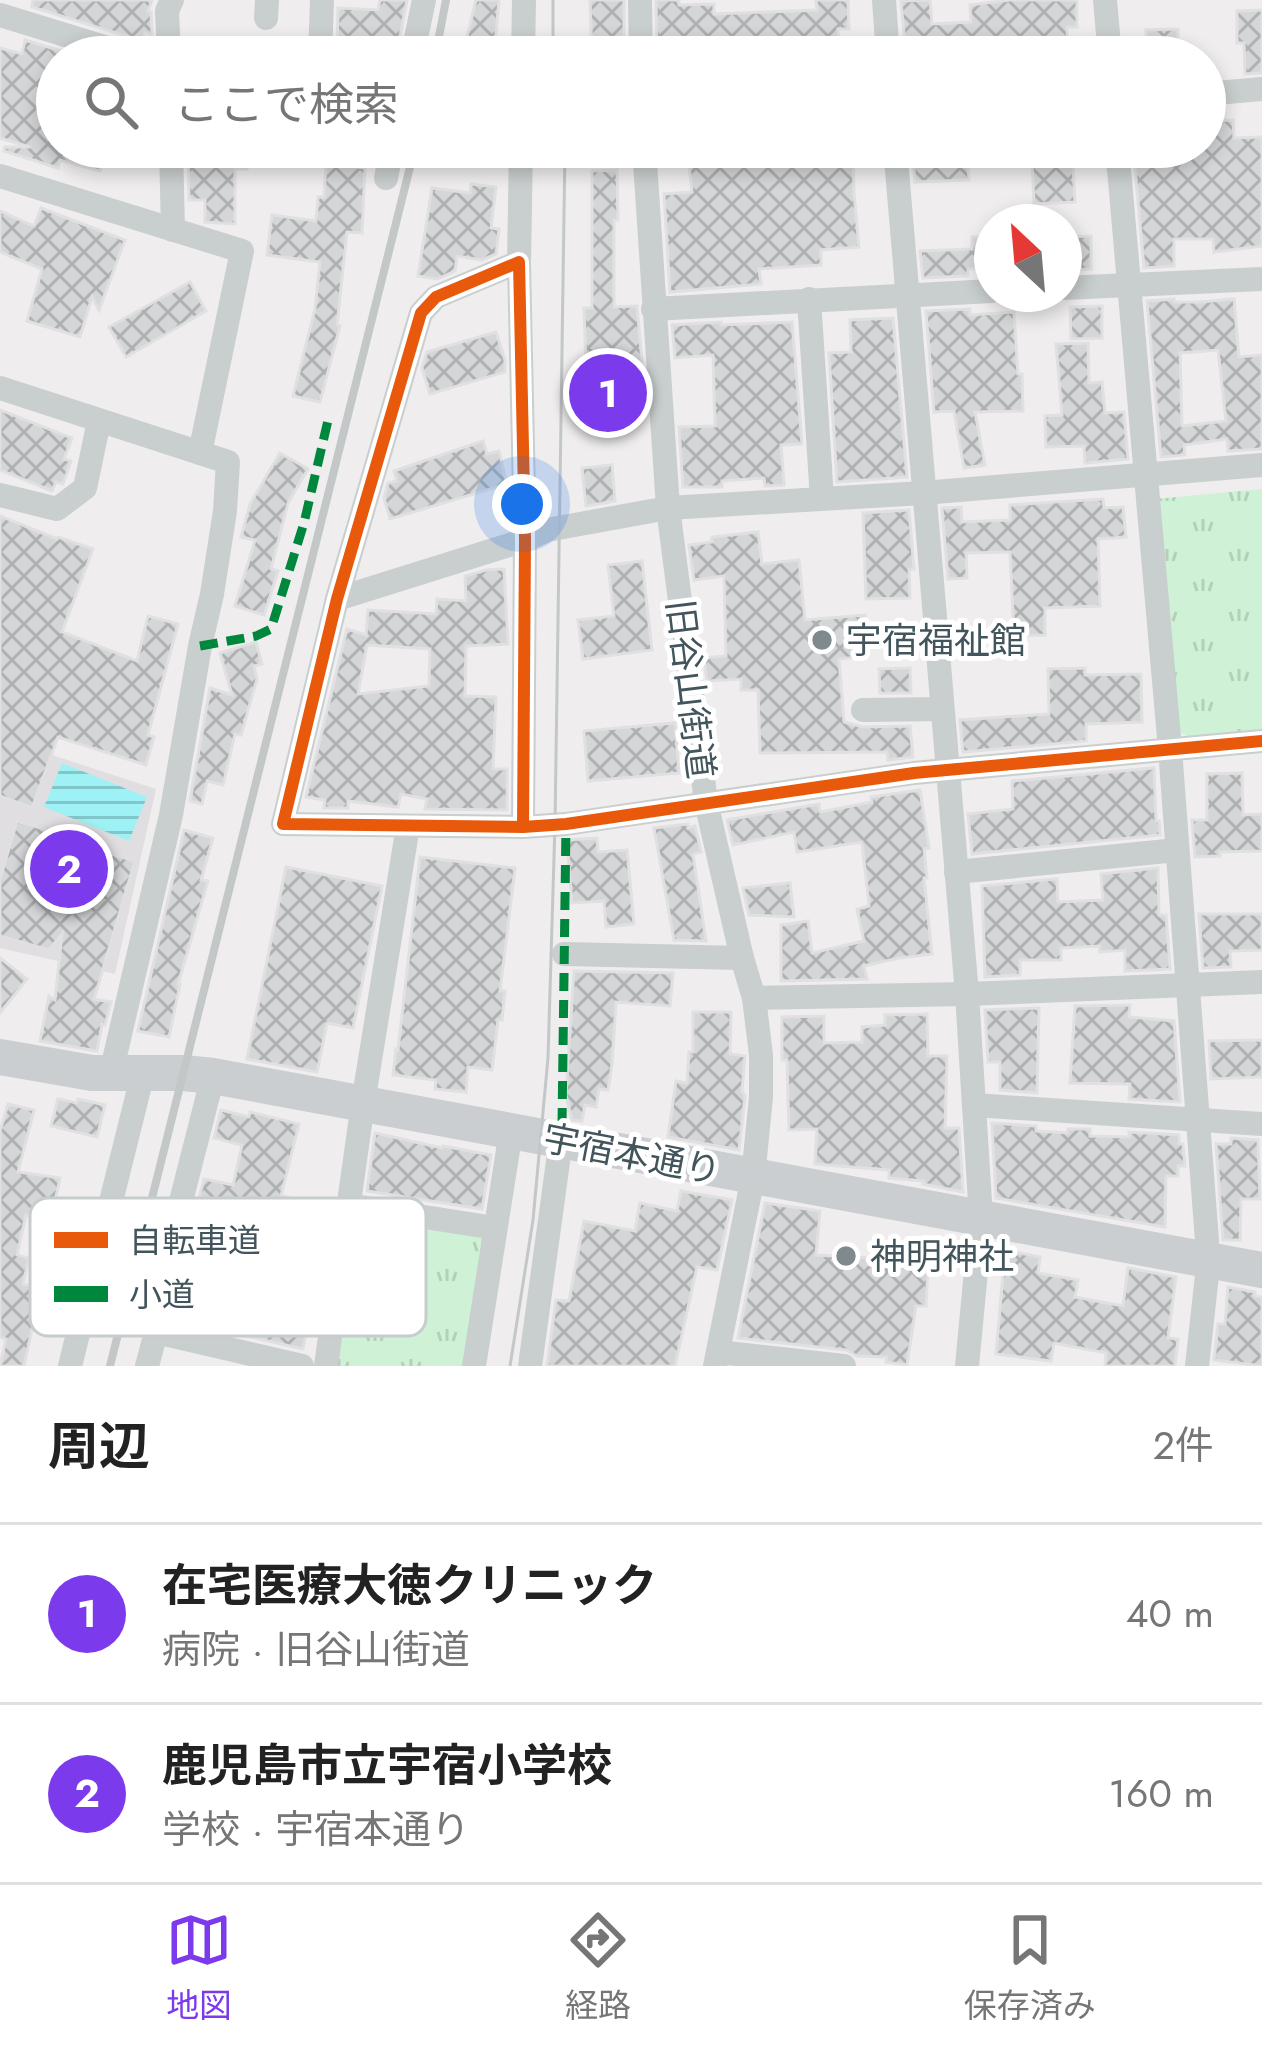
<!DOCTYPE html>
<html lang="ja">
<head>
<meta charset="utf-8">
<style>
  :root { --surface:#fff; --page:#f6f6f6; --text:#222; --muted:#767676; --line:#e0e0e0; --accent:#7c3aed }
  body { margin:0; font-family:Jost,"Noto Sans JP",sans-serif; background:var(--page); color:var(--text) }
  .compass { position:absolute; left:974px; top:204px; width:108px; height:108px; border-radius:50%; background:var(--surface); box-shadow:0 6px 18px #0003; rotate:334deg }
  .you { position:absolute; left:522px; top:504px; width:42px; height:42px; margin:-30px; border:9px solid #fff; border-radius:50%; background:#1a73e8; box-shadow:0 0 0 18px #1a73e833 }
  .badge { display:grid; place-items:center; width:78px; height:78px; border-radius:50%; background:var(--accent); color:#fff; font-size:39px; font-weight:700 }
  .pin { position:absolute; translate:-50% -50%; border:6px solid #fff; box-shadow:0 3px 12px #0006 }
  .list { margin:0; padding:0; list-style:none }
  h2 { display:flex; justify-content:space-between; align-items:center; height:156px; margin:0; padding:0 48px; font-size:51px }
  h2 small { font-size:39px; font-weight:400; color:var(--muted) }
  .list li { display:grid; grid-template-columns:78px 1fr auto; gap:36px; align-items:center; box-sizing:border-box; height:180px; padding:0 48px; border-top:3px solid var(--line) }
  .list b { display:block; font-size:45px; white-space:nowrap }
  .list p { margin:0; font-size:39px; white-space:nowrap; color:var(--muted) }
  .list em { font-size:39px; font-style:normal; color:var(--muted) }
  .icon { flex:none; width:66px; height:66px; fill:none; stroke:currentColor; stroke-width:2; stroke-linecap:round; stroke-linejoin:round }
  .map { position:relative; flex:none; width:1262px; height:1366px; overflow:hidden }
  .search { position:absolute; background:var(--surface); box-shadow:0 6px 18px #0003; left:36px; right:36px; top:36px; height:132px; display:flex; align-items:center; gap:30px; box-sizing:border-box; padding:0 42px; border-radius:66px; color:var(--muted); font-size:45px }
  .sheet { height:516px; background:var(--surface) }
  nav { display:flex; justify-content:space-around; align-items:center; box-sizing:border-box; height:168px; border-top:3px solid var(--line); background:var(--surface); font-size:33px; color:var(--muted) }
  nav a { display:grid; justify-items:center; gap:6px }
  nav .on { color:var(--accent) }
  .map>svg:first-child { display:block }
  .education { fill:#e0dee0 }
  .park { fill:url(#park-tufts) }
  .water { fill:url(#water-rules) }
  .building { fill:url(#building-cross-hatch); stroke:#e0dfe1; stroke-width:3; fill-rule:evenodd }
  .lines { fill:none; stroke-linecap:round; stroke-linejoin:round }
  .street { stroke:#c9cecf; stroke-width:24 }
  .secondary { stroke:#caced0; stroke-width:36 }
  .tram { stroke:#c4c7c8; stroke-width:3 }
  .rail { stroke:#c4c7c8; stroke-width:8 }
  .quiet { stroke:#00873e; stroke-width:9; stroke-dasharray:18 9; stroke-linecap:butt }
  .cycleway-casing { stroke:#fff; stroke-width:20 }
  .cycleway { stroke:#e8590c; stroke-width:12 }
  .poi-dot { fill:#7f8a8f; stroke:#fff; stroke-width:4.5 }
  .labels { text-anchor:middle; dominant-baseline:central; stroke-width:10; stroke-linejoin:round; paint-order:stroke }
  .poi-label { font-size:36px; fill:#43555c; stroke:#fff; text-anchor:start }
  .street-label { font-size:36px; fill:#43555c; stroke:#fff }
  .key { fill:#fff; stroke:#c7ccce; stroke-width:3 }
  .key-label { font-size:33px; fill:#43555c }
</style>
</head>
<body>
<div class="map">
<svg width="1262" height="1366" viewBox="0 0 1262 1366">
  <defs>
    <pattern id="park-tufts" width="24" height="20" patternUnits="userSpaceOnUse" patternTransform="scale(3)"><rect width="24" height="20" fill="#cff1d5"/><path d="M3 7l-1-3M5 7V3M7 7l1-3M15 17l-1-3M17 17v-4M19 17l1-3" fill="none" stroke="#b3d1b9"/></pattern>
    <pattern id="water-rules" width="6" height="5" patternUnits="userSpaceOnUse" patternTransform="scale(3)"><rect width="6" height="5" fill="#9ef1f4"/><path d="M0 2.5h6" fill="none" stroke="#82c6c9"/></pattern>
    <pattern id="building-cross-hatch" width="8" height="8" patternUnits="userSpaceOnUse" patternTransform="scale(3)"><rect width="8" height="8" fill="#d5d6d8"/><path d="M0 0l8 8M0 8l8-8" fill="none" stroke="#aeb0b2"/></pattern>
  </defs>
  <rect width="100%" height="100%" fill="#efedee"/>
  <!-- education -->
  <path class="education" d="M0 738 156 789 115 974 0 948Z"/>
  <!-- park -->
  <g class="park">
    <path d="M1262 489V730L1189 737 1176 729 1155 499Z"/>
    <path d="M369 1213 487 1234 467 1366H333L354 1219Z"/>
  </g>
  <!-- water -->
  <path class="water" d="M62 763 147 797 129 841 44 807Z"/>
  <!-- building -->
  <g class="building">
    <path d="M33 0H152L148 11 151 12 152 35 145 33 142 41 32 7Z"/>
    <path d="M380 0H407L396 57 337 52 338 8 378 10Z"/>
    <path d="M476 0H499L496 34 490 57H462Z"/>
    <path d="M590 0H624V37H619V57H592Z"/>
    <path d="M656 0H679V5L714 4V14L817 10 816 0H848L849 29H838L840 57H808L807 49 719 52V57H657Z"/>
    <path d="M930 0 932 24 971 22 970 5 1010 0H1077V27H1067L1068 57H1042L1041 46 971 51V54L938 57H906L901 1Z"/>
    <path d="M1262 10V73L1245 74 1244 43H1237V11Z"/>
    <path d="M1178 29V57H1147L1146 30Z"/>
    <path d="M25 40 81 57H57V147H107L100 171 60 160 58 168 4 151 5 147H30L0 138V48L22 54Z"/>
    <path d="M1233 120 1234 138 1262 137V246L1214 252 1213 239H1174V266L1144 268 1134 157 1168 156V147H1205V121Z"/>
    <path d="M246 147 247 169H235V224L205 222V200H189L188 148Z"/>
    <path d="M327 147H355L354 167 365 168 362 233 347 232 337 325 340 326 320 402 293 396 315 309 320 262 267 255 272 215 316 221 318 197H324Z"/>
    <path d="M687 147H708L710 163 770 159 769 147H853L854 193 859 247 821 250V265L759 269 761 284 670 292 664 194 692 192Z"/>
    <path d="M950 147H1072L1075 202 1034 204 1032 163 968 167 969 180 915 182 912 151 950 149Z"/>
    <path d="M617 170 618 220H614V307L637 306 642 361 628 362 629 425 588 426 584 308H592V171Z"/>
    <path d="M471 184 496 187 491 228 499 229 496 254 482 260 457 256 455 271 437 279 418 276 432 188 470 193Z"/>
    <path d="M41 208 125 240 99 310 92 297 80 337 27 321 42 269 0 252V211L34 226Z"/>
    <path d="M992 236V268L968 269V276L923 278 920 251 972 249V237Z"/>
    <path d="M1091 236V269L1064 270V237Z"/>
    <path d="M190 282 206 311 126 357 109 327Z"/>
    <path d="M1174 299V302H1201L1234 299 1239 357 1262 355V449L1228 451 1227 439 1184 445 1185 455 1161 457 1147 301ZM1218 350 1226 421 1182 426 1180 353Z"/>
    <path d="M1102 306V338L1071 339 1070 307Z"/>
    <path d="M970 309V315L1014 312 1018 374H1022L1023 411 975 412 985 465 964 468 954 411 934 412 926 311Z"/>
    <path d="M893 318 907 477 837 482 829 353 851 352 850 320Z"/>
    <path d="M721 322V325L792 322 802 444 781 445 784 485 765 486 764 478 722 481V487H683L679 427 715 426 713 355 675 358 672 325Z"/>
    <path d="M496 332 505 360V372L430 394 422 368 427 352Z"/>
    <path d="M1088 343 1089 383 1102 382 1105 413 1124 412 1128 459 1085 463 1084 446 1046 447 1045 416 1062 415 1056 344Z"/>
    <path d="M0 410 72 438 64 459 71 461 63 484 56 482 52 491 0 470Z"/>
    <path d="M483 441 487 454 499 451 507 484 390 519 384 498 388 483 397 481 394 471Z"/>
    <path d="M280 453 308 469 288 503 271 569 278 571 264 615 235 606 255 540 241 537 250 504Z"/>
    <path d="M612 465 615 501 586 506 582 468Z"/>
    <path d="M1103 499 1104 508 1123 507 1126 537 1098 539 1100 606 1045 608V635L1014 636 1010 552 966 553 967 578 948 579 942 508 961 507 962 522 1010 520V505Z"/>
    <path d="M909 510 914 569H909L910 598 866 599 863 513Z"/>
    <path d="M0 516 57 539 58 537 93 549 62 632 137 661 148 616 178 624 148 735 154 737 146 765 58 737 32 808 0 796Z"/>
    <path d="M758 532 762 564 799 560 805 620 865 615 868 656 839 659 844 722 863 727 910 726 913 757 888 760 887 752 760 753 758 690H741V679L707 681 704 658 726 656 724 576 694 580 689 545 712 542V537Z"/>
    <path d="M642 561 652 650 583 659 578 620 614 616 608 565Z"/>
    <path d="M504 569 508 644 466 646 465 696 496 697 493 769H507V810L425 809 427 799 401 794 398 807 348 801V808H324L325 800 306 797 347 629 366 635 368 610 436 614 437 599 466 601 465 576 486 570ZM367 645 430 649 429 686 358 694Z"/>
    <path d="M256 642 262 664 254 666 257 679 241 735 235 734 223 785 207 781 202 804 190 801 210 688 232 695 220 653Z"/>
    <path d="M910 668 911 693H880L879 669Z"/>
    <path d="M1085 668V675L1141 674 1142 722 1086 724V741L963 752 960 720 1049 714 1048 669Z"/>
    <path d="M675 723 679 773 588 781 584 731Z"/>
    <path d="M1154 768 1156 821H1159L1160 835 972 854 968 814 1013 809 1012 781Z"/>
    <path d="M1242 773 1243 815 1262 814V851L1220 852V856L1195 857 1192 820H1207V774Z"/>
    <path d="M920 790 929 848 924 849 927 878H924L932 954 899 958 864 966 867 979 781 981V925L808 921 812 953 864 941 857 909 869 906 862 842 797 852 794 832 733 845 727 820 819 804 820 812 872 802 871 797Z"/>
    <path d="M17 821 102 846 101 851 135 861 94 999 111 1002 105 1025 102 1024 97 1051 40 1041 49 996 55 1000 62 934 49 950 0 936V879Z"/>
    <path d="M688 824V828L695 826 701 852 693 854 706 941 674 940 654 828Z"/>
    <path d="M184 830 213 838 201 880 208 881 178 984H180L169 1037 138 1031Z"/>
    <path d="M597 838 598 852 627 850 634 924 606 927 604 901 572 903 567 840Z"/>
    <path d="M420 857 515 868 500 991H505L502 1020H498L492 1070 468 1067 466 1092 435 1089 436 1080 393 1075 396 1049 398 1050Z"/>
    <path d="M286 867 382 886 353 1028 327 1023 317 1072 247 1059Z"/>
    <path d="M1158 868 1159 915H1166L1170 969 1125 971V950L1100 952 1099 946 1061 948V960H1020V975L985 977 982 886 1057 879 1058 902 1103 900 1101 874Z"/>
    <path d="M790 883 794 917 749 915 743 888Z"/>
    <path d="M1199 914H1262V950L1230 951 1231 967 1203 968Z"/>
    <path d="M0 958 27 979 0 1013Z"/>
    <path d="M574 971 673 973 670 1006 616 1002 612 1064 608 1090 599 1089 596 1107 585 1105 582 1121 572 1120 566 1095Z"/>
    <path d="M1130 1005 1129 1017 1174 1021 1180 1102 1129 1099 1130 1084 1070 1083 1075 1006Z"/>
    <path d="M1039 1008 1037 1093 1000 1090V1062H988L985 1010Z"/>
    <path d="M693 1012H731L730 1054 745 1056 742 1091 745 1096 739 1150 668 1137 676 1081 687 1083 689 1052H693Z"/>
    <path d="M927 1014 928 1056H947L945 1128H959L963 1192 923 1184 924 1181 889 1178V1170L815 1164 817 1129 789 1130 787 1060H782V1017L824 1016V1043L862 1042V1027L885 1025V1015Z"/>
    <path d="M1262 1040V1077L1211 1079 1209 1041Z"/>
    <path d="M58 1099 77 1103 78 1099 105 1105 97 1137 51 1126Z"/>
    <path d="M8 1104 34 1110 18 1172 60 1178 51 1220 26 1215 17 1255 29 1258 23 1284 41 1288 24 1366H0L6 1339 0 1337V1131Z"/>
    <path d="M221 1110 249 1117 250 1112 299 1124 281 1196 291 1198 289 1207 322 1212 305 1306 311 1308 303 1349 172 1319V1301L204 1179 233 1185 242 1145 214 1138Z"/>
    <path d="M992 1123 1036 1126V1131L1067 1133 1068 1129H1090V1136L1129 1137V1132L1179 1135V1144H1183L1185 1166H1178V1176H1166L1165 1227 996 1198Z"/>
    <path d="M375 1133 442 1148 443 1146 491 1155 482 1209 367 1191Z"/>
    <path d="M1231 1138 1258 1140 1260 1199H1241L1240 1240H1223L1216 1144H1231Z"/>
    <path d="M681 1191 732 1200 717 1270 697 1267 675 1366H547L556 1300 569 1301 584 1221 635 1231 640 1203 677 1211Z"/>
    <path d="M765 1203 820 1211 816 1255 891 1259 892 1246 944 1249 943 1268 928 1267 926 1306H916L907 1365 886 1362 887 1357 857 1356 846 1350 738 1338Z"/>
    <path d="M995 1248 1040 1257 1038 1273 1078 1280 1075 1297 1123 1306 1128 1268 1176 1277 1168 1338 1178 1339 1175 1366H1105L1106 1353 1054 1343 1051 1361 996 1354 1003 1274 992 1273Z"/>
    <path d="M1228 1287 1255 1292V1296L1262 1297V1366L1214 1360 1218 1324H1225Z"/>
  </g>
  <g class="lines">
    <!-- street -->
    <g class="street">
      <path d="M640 0 641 57"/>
      <path d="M884 0 888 57"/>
      <path d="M1105 0 1110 57"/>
      <path d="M0 15 137 57"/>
      <path d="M266 18 267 0"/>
      <path d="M169 57 167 11 172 0"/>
      <path d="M320 57 322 0"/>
      <path d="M412 57 424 0"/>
      <path d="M523 57 524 0"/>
      <path d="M1205 94 1262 89"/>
      <path d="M171 147 173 230"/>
      <path d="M644 147 668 508 706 802 742 958 754 998 761 1055V1097L753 1177 715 1366"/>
      <path d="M895 147 967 994 981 1218 967 1366"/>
      <path d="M1117 147 1170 749 1207 1241V1275L1197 1366"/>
      <path d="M0 176 242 251 200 453"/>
      <path d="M386 178 392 147"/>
      <path d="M519 262 521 147"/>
      <path d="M1064 288 1262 279"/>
      <path d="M809 299 822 499"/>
      <path d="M653 309 992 291"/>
      <path d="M0 388 228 462 225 511 212 594 200 646 171 815 111 1073"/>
      <path d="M0 495 57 509 85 488 99 421"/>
      <path d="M337 599 525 540 547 530 668 508 923 493 1262 465"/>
      <path d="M863 710 942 709"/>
      <path d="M523 827 525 540 519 262 436 297 421 313 337 599 283 824 523 827 566 824 914 773 1262 741"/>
      <path d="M956 872 1177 850"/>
      <path d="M564 954 742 958"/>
      <path d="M754 998 967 994 1262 982"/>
      <path d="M974 1105 1262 1124"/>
      <path d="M348 1205 495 1228"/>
      <path d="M156 1332 302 1366"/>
      <path d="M718 1352 844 1366"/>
      <path d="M70 1366 143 1073"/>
      <path d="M147 1366 156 1332V1299L213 1076"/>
      <path d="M326 1366 363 1103 408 826"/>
      <path d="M474 1366 511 1131"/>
      <path d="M530 1366 561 1140"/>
    </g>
    <!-- secondary -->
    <path class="secondary" d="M0 1057 92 1073H184L213 1076 1262 1270"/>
    <!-- tram -->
    <g class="tram">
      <path d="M553 57V0"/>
      <path d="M510 1366 533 1220 548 1058 555 824 565 147"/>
    </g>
    <!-- rail -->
    <g class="rail">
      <path d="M435 57 446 0"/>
      <path d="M110 1366 415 147"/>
    </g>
    <!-- quiet -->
    <g class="quiet">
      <path d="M200 646 256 636 271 629 304 523 329 416"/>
      <path d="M562 1126 566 824"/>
    </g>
    <!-- cycleway casing -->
    <g class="cycleway-casing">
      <path id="cycleway" d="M523 827 525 540 519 262 436 297 421 313 337 599 283 824 523 827 566 824 914 773 1262 741"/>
    </g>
    <!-- cycleway -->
    <use href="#cycleway" class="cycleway"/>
  </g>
  <!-- markers -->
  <g class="poi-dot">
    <circle cx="822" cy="640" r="12"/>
    <circle cx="846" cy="1256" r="12"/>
  </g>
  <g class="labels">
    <!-- poi labels -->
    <g class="poi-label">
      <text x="846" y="640">宇宿福祉館</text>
      <text x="870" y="1256">神明神社</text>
    </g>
    <!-- street labels -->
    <g class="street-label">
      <text transform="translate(691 689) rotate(83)">旧谷山街道</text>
      <text transform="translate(632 1154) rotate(11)">宇宿本通り</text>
    </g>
  </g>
  <!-- legend -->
  <rect x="30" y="1198" width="396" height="138" rx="18" class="key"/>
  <rect x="54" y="1232" width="54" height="16" fill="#e8590c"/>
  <rect x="54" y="1286" width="54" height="16" fill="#00873e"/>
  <g class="key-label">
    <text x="129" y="1252">自転車道</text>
    <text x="129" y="1306">小道</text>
  </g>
</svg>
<svg class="compass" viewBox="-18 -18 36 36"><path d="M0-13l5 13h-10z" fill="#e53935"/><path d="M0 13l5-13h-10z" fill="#767676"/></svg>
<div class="you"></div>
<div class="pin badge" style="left:608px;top:393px">1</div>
<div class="pin badge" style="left:69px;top:869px">2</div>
<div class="search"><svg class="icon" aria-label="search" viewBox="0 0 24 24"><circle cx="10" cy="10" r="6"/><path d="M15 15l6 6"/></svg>ここで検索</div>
</div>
<section class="sheet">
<h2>周辺<small>2件</small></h2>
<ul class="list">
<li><span class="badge">1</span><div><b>在宅医療大徳クリニック</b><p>病院 · 旧谷山街道</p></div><em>40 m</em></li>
<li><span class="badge">2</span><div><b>鹿児島市立宇宿小学校</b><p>学校 · 宇宿本通り</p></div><em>160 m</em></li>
</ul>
</section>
<nav>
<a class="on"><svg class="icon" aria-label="map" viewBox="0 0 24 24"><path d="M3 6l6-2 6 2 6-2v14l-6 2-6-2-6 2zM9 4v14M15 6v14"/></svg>地図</a>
<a><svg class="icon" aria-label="directions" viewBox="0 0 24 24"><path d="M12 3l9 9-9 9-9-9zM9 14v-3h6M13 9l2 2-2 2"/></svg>経路</a>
<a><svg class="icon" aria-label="saved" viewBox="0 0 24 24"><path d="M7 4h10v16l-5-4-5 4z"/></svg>保存済み</a>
</nav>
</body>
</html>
